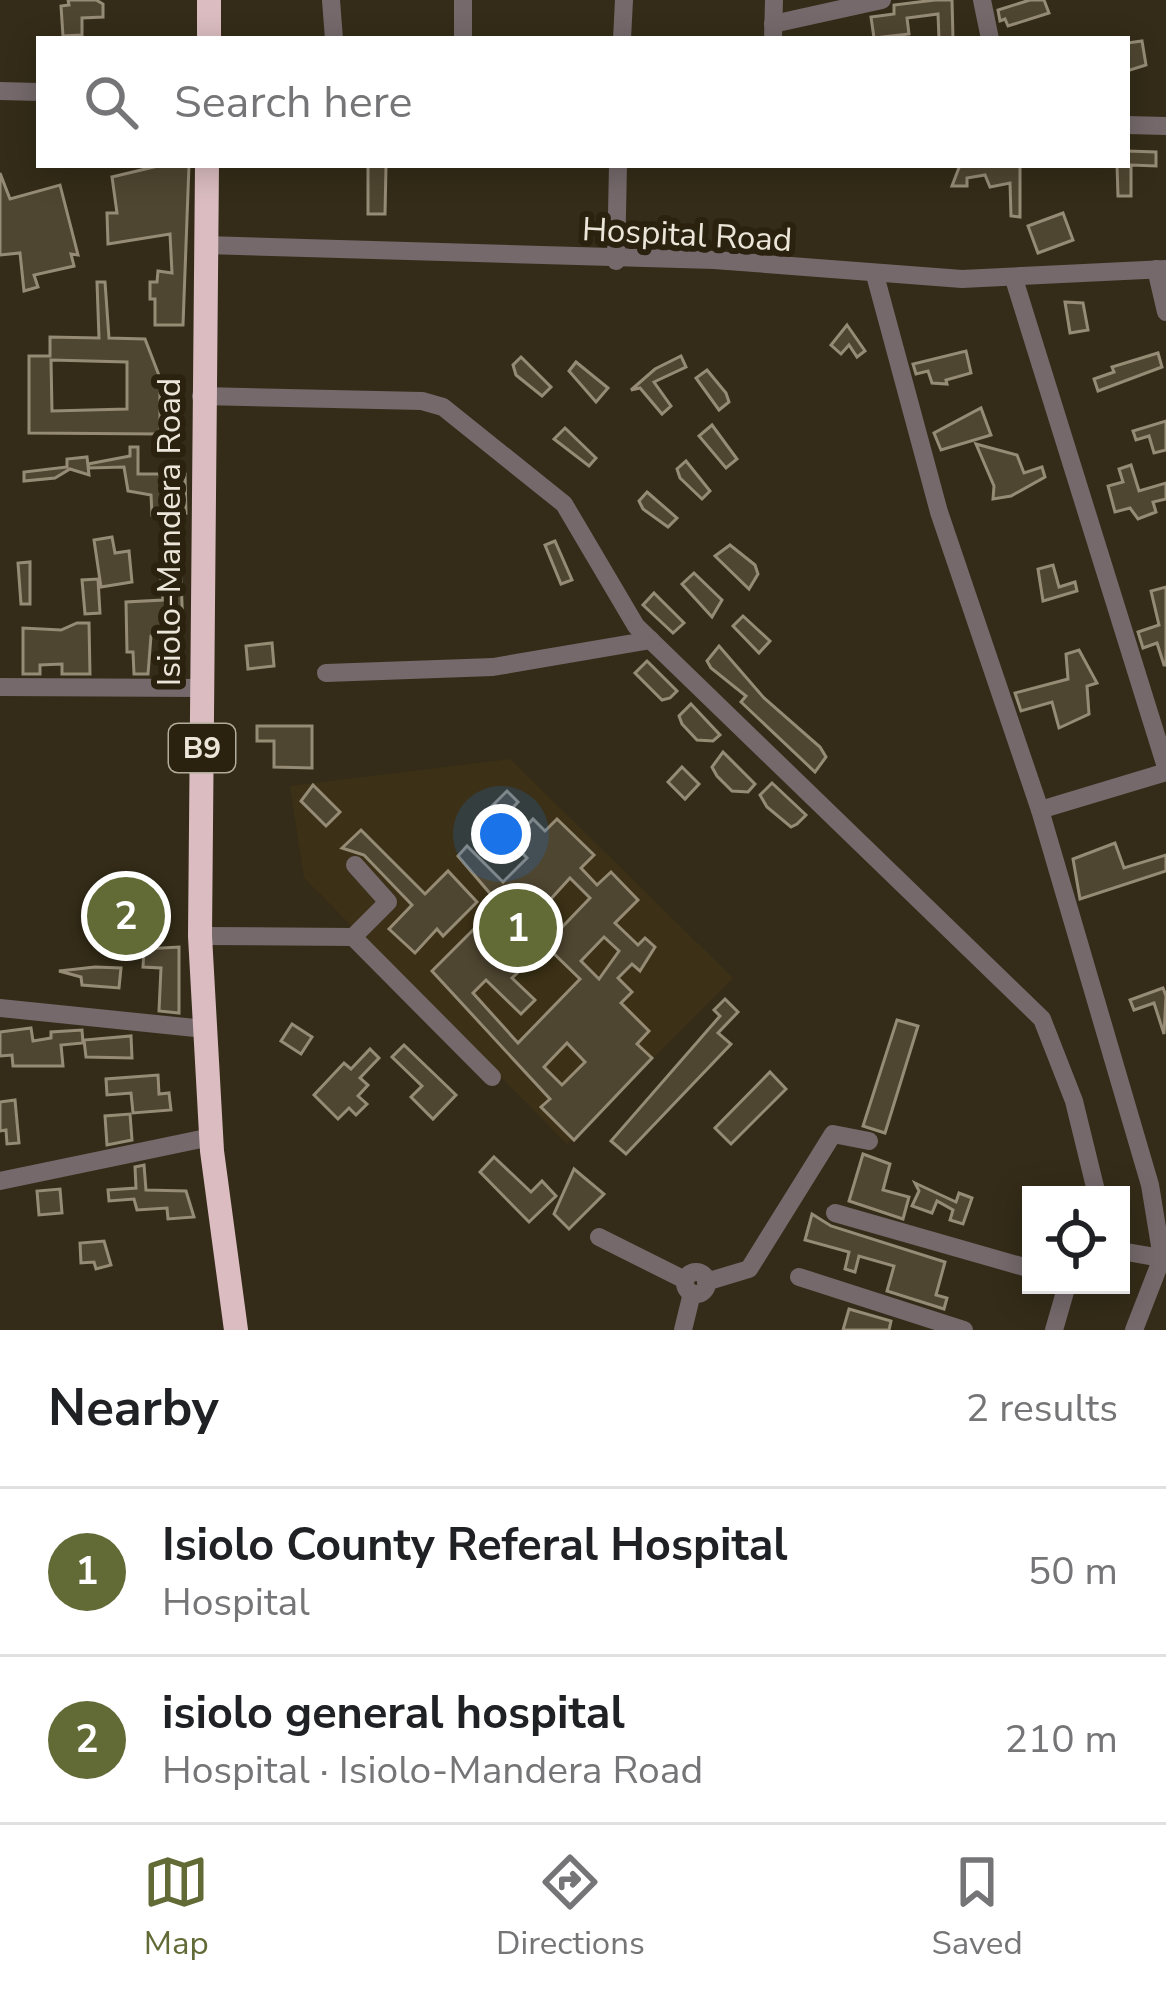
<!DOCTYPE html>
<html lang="en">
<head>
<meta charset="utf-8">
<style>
  :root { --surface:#fff; --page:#f6f6f6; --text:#202124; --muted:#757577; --line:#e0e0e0; --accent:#626a36 }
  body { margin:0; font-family:"Nunito Sans",sans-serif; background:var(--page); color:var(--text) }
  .controls { position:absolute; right:36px; bottom:36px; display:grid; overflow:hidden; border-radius:0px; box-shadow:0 6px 30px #0003 }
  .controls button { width:108px; height:108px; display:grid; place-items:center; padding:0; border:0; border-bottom:3px solid var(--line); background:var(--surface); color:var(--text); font:60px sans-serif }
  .you { position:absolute; left:501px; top:834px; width:42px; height:42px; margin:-30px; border:9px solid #fff; border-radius:50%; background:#1a73e8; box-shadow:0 0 0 18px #1a73e833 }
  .badge { display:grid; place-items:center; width:78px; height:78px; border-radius:50%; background:var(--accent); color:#fff; font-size:39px; font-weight:700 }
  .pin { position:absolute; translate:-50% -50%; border:6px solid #fff; box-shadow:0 3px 12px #0006 }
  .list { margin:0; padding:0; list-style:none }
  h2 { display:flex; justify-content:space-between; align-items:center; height:156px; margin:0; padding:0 48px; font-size:51px }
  h2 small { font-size:39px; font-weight:400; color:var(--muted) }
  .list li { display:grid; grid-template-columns:78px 1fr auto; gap:36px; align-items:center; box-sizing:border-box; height:168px; padding:0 48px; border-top:3px solid var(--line) }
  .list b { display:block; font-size:45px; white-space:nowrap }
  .list p { margin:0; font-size:39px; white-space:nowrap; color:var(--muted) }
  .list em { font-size:39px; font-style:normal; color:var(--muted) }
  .icon { flex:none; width:66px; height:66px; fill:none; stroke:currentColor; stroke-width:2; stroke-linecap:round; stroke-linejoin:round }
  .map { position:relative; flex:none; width:1166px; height:1330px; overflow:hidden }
  .search { position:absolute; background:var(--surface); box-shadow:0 6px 30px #0003; left:36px; right:36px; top:36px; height:132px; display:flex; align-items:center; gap:30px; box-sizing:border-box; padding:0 42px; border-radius:0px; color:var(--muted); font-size:45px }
  .sheet { height:492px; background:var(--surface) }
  nav { display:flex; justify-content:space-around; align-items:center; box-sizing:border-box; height:168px; border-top:3px solid var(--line); background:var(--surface); font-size:33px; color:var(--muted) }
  nav a { display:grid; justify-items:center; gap:6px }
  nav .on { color:var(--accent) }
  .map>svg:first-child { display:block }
  .built { fill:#3c3116 }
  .building { fill:#4f4631; stroke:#968c76; stroke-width:3; fill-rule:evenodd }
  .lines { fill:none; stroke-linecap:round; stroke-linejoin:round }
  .minor { stroke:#75696b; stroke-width:18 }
  .highway { stroke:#dbbdc1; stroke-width:24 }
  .labels { text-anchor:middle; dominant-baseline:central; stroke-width:12; stroke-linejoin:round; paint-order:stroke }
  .shield { fill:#2a220e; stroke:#b1ab9c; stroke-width:3 }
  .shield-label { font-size:30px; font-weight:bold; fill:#ebe6d9 }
  .street-label { font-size:33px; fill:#ebe6d9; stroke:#2a220e }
</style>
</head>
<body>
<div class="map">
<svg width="1166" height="1330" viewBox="0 0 1166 1330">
  <rect width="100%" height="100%" fill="#342c18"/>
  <!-- built -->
  <path class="built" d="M510 759 733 978 567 1144 304 878 290 786Z"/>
  <!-- building -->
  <g class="building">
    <path d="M68 0H96L103 4V17L82 18V35L63 36 61 6 69 5Z"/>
    <path d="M935 0H952L953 39H939L938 14 907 18 909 34 874 38 871 17 894 14V5Z"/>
    <path d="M1030 0H1044L1049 13 1008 26 1005 19 1000 21 998 10Z"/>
    <path d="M1142 41 1146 65 1127 71V43Z"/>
    <path d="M1127 151 1156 152V166L1131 165V196H1118L1117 165H1127Z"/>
    <path d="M162 165H189L183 325H155V299H150V282H157L158 271 172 273 170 234 108 244 107 213H117L112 177Z"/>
    <path d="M960 165H1020V217L1011 216 1010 183 990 187 985 175 967 178V186H952Z"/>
    <path d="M368 166H386L385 214H368Z"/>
    <path d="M0 173 10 199 60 185 78 255 71 254 74 266 34 275 38 287 24 291 20 253 0 255Z"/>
    <path d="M1063 213 1073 240 1038 253 1028 226Z"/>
    <path d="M97 282H105L109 338 145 339 160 378V434L29 433V356H50V337L99 338ZM51 360 127 362V409L52 411Z"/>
    <path d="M1065 302 1083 303 1088 330 1070 333Z"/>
    <path d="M847 325 865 351 857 357 849 345 841 354 831 345Z"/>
    <path d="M966 351 971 373 946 380 947 384 932 383 928 371 916 374 913 364Z"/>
    <path d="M1158 353 1162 367 1098 391 1094 379 1114 372 1112 367Z"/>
    <path d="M681 356 686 367 654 382 671 406 662 414 640 388 631 390 655 369Z"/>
    <path d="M521 357 551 387 542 396 516 375 513 365Z"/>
    <path d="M576 362 608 388 596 402 569 371Z"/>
    <path d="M707 370 726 393 729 402 719 410 696 378Z"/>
    <path d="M981 408 991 435 941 450 934 433Z"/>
    <path d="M1166 421V450L1154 453 1149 436 1136 440 1133 431Z"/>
    <path d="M712 425 737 459 726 468 699 436Z"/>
    <path d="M565 428 596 458 589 466 554 439Z"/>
    <path d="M976 444 1017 455 1024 473 1042 467 1045 477 1011 496 993 499 994 486Z"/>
    <path d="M130 447H138V474H185L186 513 152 515 151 495 128 491 124 467 89 468 88 464 130 456Z"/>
    <path d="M87 457 89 475 70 469 55 478 24 481V472L67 467V459Z"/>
    <path d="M686 461 710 491 702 499 680 478 677 469Z"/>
    <path d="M1131 465 1139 491 1166 483V499L1153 502 1156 512 1138 519 1130 508 1115 512 1108 486 1123 482 1119 469Z"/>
    <path d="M647 492 677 518 668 527 643 509 639 501Z"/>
    <path d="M112 537 115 553 129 551 132 582 101 587 94 540Z"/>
    <path d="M555 541 572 580 561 584 545 545Z"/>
    <path d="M730 545 755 565 758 574 749 589 715 556Z"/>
    <path d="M30 562V604H21L18 563Z"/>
    <path d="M1053 565 1059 587 1075 582 1077 591 1043 601 1038 569Z"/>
    <path d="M694 573 722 600 712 617 682 584Z"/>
    <path d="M98 579 100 613 85 614 82 580Z"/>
    <path d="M181 579 183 629 151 636 148 674H134L133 652H127L126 602 163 600 161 580Z"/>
    <path d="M1166 587V665H1164L1157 643 1143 648 1138 632 1159 625 1151 591Z"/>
    <path d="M654 593 684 623 673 633 643 605Z"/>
    <path d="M743 616 770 641 759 653 733 626Z"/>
    <path d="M77 623H89L90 674H62V664L40 665V674H23V628L61 630Z"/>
    <path d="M272 643 274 666 248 669 246 646Z"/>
    <path d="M719 646 764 698 820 747 826 757 815 772 741 702 746 696 711 668 707 661Z"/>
    <path d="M1079 650 1097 683 1087 686 1089 714 1059 728 1052 702 1021 711 1015 693 1068 679 1066 654Z"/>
    <path d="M647 661 677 691 670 698 662 700 635 673Z"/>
    <path d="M691 704 720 735 713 741 697 740 682 724 679 716Z"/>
    <path d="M257 726H312V768L274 767V741H257Z"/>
    <path d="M723 752 755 784 748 792 732 791 717 776 712 767Z"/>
    <path d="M682 767 699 784 685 799 668 782Z"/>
    <path d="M772 783 806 815 797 824 791 827 767 807 760 795Z"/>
    <path d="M313 785 340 812 326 826 301 801Z"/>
    <path d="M507 791 518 802 506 815 522 831 533 819 545 831 557 819 594 855 581 868 597 885 611 872 638 900 615 923 638 945 645 938 655 947 640 971 632 964 618 978 632 992 621 1003 649 1031 637 1044 652 1058 574 1140 541 1107 550 1099 432 971 499 904 458 856 467 846 503 882 527 858 484 814ZM570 878 590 898 545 945 580 979 518 1043 473 993 486 980 521 1014 535 1000 512 978 542 950 529 932 554 907 549 901ZM604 937 619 951 599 979 581 961ZM567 1043 585 1062 562 1085 544 1067Z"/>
    <path d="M361 830 425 894 448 871 477 902 443 936 437 929 415 953 389 929 412 905 364 855 342 848Z"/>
    <path d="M1115 843 1124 868 1166 855V871L1080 899 1073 859Z"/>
    <path d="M179 947V1013L159 1011 161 968 143 967 144 949Z"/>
    <path d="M95 967 121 968 119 988 82 985 81 977 59 971Z"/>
    <path d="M1163 988 1166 996 1164 1034 1154 1003 1134 1010 1130 1000Z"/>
    <path d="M725 999 738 1012 718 1033 731 1044 626 1154 611 1141 720 1016 714 1010Z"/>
    <path d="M897 1020 918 1026 885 1133 863 1126Z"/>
    <path d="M292 1024 312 1037 301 1054 281 1041Z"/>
    <path d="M31 1028 33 1041 51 1038V1032L82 1030 83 1043 61 1045 63 1066H13L12 1055 0 1056V1032Z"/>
    <path d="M131 1036 132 1058 86 1057 84 1040Z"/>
    <path d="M404 1045 456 1095 433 1119 411 1097 422 1086 392 1057Z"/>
    <path d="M370 1049 379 1058 360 1078 368 1085 358 1096 367 1104 356 1115 349 1108 338 1119 314 1095 344 1063 351 1069Z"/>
    <path d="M770 1072 786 1089 731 1144 715 1128Z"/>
    <path d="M158 1075 159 1094 169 1093 171 1110 133 1113 131 1093 107 1095 106 1079Z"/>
    <path d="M15 1100 19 1143 7 1144 6 1130 0 1131V1102Z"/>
    <path d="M130 1114 132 1140 107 1145 105 1116Z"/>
    <path d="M863 1154 890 1164 883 1190 909 1197 903 1219 849 1201Z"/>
    <path d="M494 1157 531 1192 542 1181 556 1196 529 1222 480 1172Z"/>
    <path d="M144 1165 146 1190 186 1191 194 1217 168 1219 167 1208 137 1210 134 1199 109 1201 108 1190 136 1188 135 1167Z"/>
    <path d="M574 1169 604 1194 569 1229 554 1214Z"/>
    <path d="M915 1183 956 1202 959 1193 972 1198 963 1224 950 1220 953 1210 937 1201 932 1213 912 1206 919 1191Z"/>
    <path d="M60 1189 62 1213 39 1215 37 1191Z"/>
    <path d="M812 1214 831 1226 945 1262 936 1295 947 1298 944 1309 887 1291 894 1266 859 1256 855 1272 845 1269 849 1252 805 1240Z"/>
    <path d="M104 1241 111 1265 96 1269 94 1262 81 1263 80 1243Z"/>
    <path d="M849 1309 891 1321 889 1330H843Z"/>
  </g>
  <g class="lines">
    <!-- minor -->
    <g class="minor">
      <path d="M331 0 334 39"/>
      <path d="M982 0 990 39"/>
      <path d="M773 24 882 0"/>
      <path d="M463 39V0"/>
      <path d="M622 39 624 0"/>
      <path d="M773 39 774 0"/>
      <path d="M0 91 39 92"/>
      <path d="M1127 125 1166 126"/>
      <path d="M205 245 714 260 962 279 1166 269"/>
      <path d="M616 261 618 165"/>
      <path d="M1156 269 1166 312"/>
      <path d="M875 275 939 512 1040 810 1166 772"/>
      <path d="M1014 279 1166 767"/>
      <path d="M201 396 422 401 443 407 564 504 636 626 1042 1019 1074 1101 1097 1195"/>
      <path d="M326 673 493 667 651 640"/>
      <path d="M0 687 202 688"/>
      <path d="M1040 810 1150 1185 1162 1258 1134 1330"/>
      <path d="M200 936 353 937 492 1077"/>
      <path d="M353 937 388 902 355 865"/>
      <path d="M0 1008 205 1029"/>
      <path d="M0 1181 211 1137"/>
      <path d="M835 1213 1031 1269"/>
      <path d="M599 1237 685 1280"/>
      <path d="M1121 1251 1166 1259"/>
      <circle cx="696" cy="1283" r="11"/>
      <path d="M799 1277 964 1330"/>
      <path d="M706 1282 749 1269 833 1134 869 1141"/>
      <path d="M683 1330 692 1293"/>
      <path d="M1054 1330 1067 1285"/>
    </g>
    <!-- highway -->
    <g class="highway">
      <path d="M209 39V0"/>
      <path d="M207 165 200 936 212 1151 236 1330"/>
    </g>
  </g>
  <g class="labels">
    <!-- shield labels -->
    <rect class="shield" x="169" y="724" width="66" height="48" rx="9"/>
    <g class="shield-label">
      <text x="202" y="748">B9</text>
    </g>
    <!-- street labels -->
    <g class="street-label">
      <text transform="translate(687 235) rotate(3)">Hospital Road</text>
      <text transform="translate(169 532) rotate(-90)">Isiolo-Mandera Road</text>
    </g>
  </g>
</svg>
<div class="controls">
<button><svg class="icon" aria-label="locate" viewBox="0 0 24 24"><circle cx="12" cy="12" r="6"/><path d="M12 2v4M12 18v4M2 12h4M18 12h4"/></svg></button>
</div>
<div class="you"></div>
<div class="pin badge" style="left:518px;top:928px">1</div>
<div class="pin badge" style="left:126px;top:916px">2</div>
<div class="search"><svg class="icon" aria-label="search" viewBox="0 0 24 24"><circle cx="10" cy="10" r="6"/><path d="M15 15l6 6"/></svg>Search here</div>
</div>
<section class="sheet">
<h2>Nearby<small>2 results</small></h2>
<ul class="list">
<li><span class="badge">1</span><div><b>Isiolo County Referal Hospital</b><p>Hospital</p></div><em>50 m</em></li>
<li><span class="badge">2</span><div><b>isiolo general hospital</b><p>Hospital · Isiolo-Mandera Road</p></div><em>210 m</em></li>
</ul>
</section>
<nav>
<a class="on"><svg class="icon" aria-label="map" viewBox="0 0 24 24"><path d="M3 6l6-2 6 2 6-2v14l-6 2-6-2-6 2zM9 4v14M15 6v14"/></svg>Map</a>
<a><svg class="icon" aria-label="directions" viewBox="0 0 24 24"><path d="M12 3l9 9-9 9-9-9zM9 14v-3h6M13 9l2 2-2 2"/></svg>Directions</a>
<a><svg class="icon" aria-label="saved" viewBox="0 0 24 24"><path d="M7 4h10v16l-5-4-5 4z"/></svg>Saved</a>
</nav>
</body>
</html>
